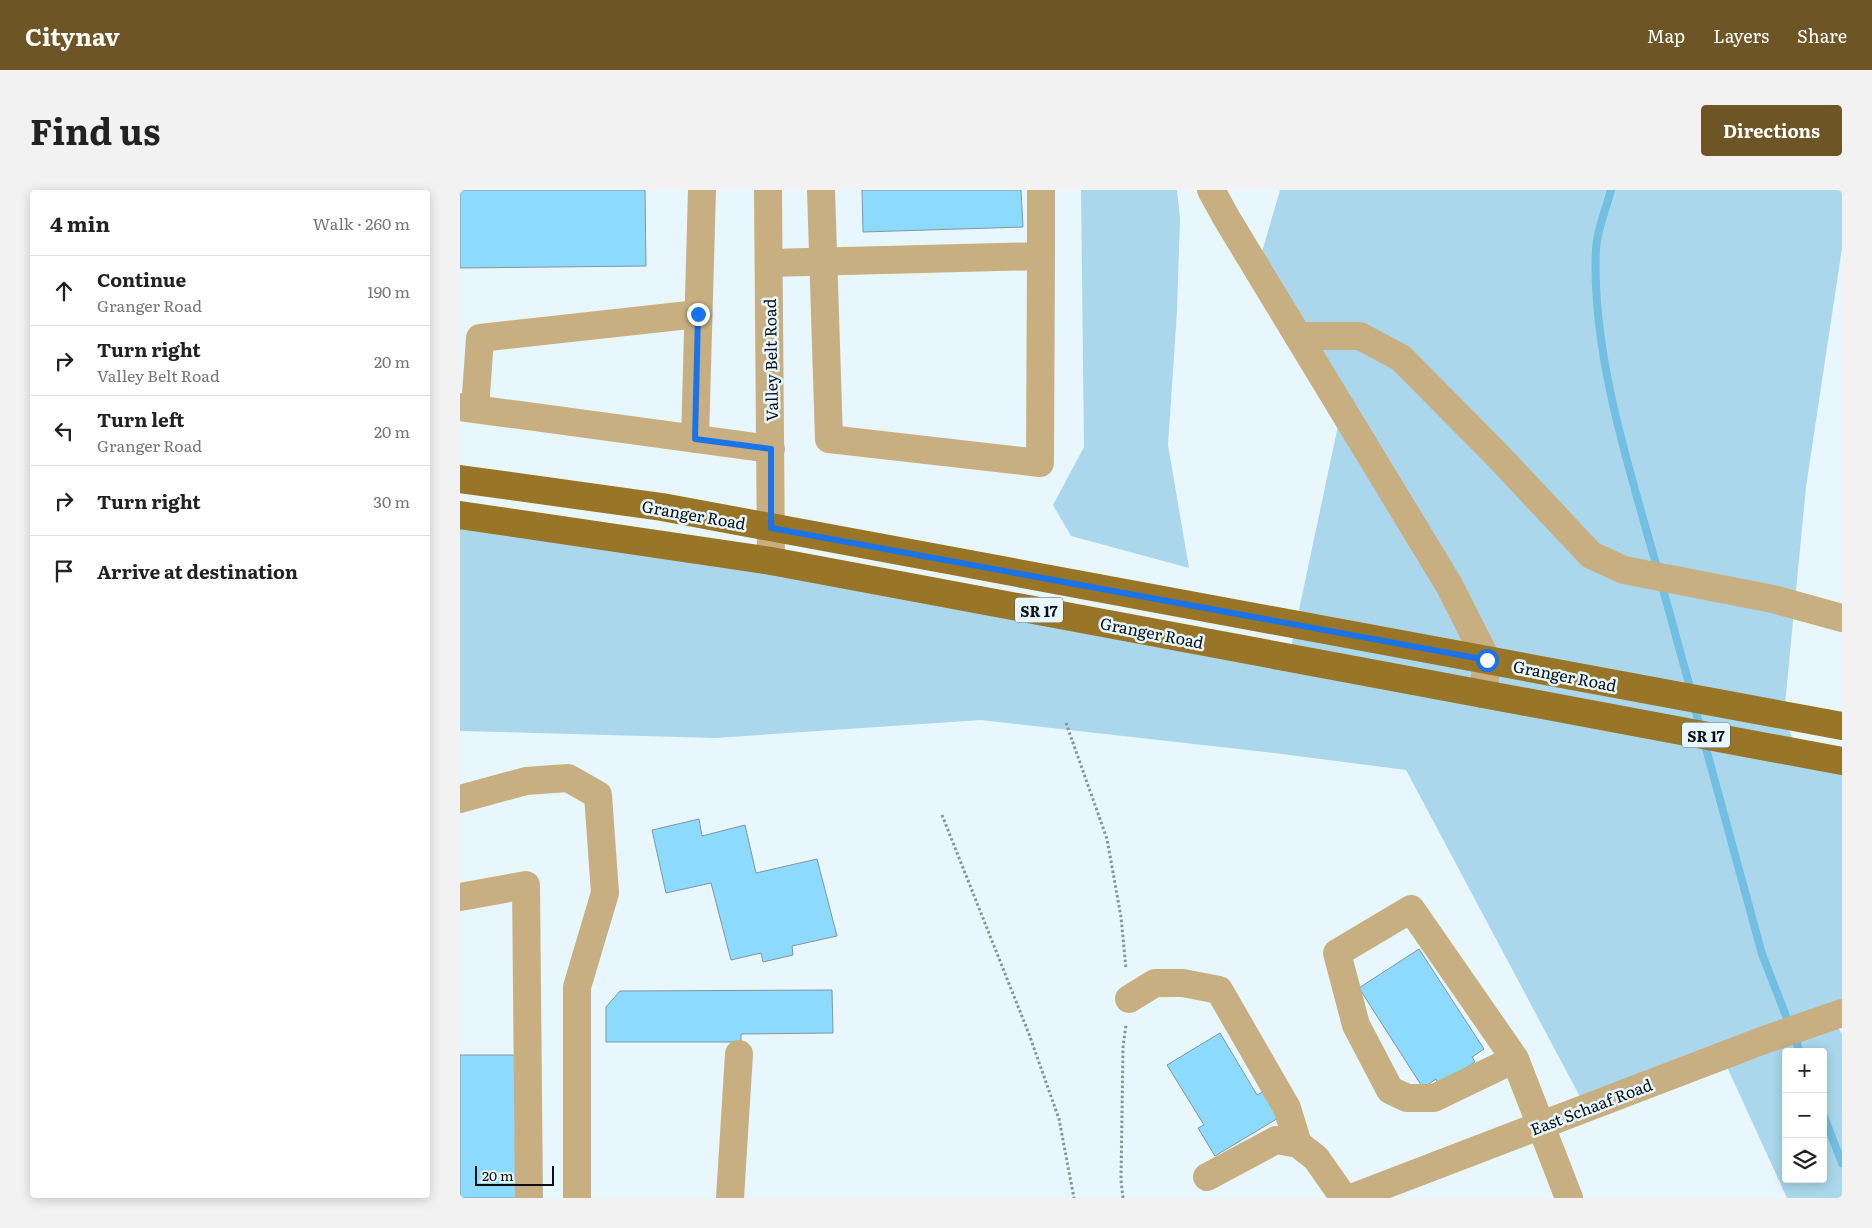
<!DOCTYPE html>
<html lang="en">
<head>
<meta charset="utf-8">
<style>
  :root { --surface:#fff; --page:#f2f2f2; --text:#222; --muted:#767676; --line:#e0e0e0; --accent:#6d5525 }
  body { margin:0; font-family:Literata,serif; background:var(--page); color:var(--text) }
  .controls { position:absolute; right:15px; bottom:15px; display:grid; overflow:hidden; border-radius:5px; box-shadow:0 2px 12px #0003 }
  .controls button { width:45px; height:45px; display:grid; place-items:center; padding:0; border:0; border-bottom:1px solid var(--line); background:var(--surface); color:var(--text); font:25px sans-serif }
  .scale { position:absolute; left:15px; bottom:12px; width:79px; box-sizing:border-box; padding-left:5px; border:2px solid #090f12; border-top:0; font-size:14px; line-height:18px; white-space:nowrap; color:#090f12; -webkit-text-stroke:4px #e8f7fe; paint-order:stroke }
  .stop { position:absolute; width:15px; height:15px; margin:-11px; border:4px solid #1a73e8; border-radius:50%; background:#fff }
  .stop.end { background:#1a73e8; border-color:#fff; box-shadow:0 1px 5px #0008 }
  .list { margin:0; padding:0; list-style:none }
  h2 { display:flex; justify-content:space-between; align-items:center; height:65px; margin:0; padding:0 20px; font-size:21px }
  h2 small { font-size:16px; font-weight:400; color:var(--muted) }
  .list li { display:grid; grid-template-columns:32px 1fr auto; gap:15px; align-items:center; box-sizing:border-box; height:70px; padding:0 20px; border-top:1px solid var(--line) }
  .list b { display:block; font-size:19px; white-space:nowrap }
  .list p { margin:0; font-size:16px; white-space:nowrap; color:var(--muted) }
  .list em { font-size:16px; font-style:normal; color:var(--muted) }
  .icon { flex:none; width:28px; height:28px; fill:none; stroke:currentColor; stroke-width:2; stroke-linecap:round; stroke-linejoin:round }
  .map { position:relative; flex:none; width:1382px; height:1008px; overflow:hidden; border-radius:5px }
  header { display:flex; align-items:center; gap:30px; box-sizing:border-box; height:70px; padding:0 25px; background:var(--accent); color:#fff }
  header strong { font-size:24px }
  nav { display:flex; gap:28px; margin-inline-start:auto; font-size:18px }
  .intro { display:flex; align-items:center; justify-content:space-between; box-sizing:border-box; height:120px; padding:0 30px }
  h1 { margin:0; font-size:35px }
  .button { padding:12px 22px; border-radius:5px; background:var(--accent); color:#fff; font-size:18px; font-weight:700 }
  main { display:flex; gap:30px; padding:0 30px }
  aside { flex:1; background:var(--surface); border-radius:5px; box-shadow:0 2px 12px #0003 }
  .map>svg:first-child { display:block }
  .green { fill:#aad7ec; fill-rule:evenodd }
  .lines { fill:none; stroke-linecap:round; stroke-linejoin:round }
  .stream { stroke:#72bfe1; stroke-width:8 }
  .building { fill:#8cdafd; stroke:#84959d }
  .path { stroke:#899499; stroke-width:3; stroke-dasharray:2.5 2.5; stroke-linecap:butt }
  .minor { stroke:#c8af81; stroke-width:28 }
  .major { stroke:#997528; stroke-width:28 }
  .route { stroke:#1a73e8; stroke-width:6 }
  .labels { text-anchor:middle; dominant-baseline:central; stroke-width:5; stroke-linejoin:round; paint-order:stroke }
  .shield { fill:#e8f7fe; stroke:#4c5559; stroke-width:1 }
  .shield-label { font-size:15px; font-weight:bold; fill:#090f12 }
  .street-label { font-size:16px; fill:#090f12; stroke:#e8f7fe }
</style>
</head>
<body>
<header>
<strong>Citynav</strong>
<nav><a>Map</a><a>Layers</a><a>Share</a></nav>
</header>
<div class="intro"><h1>Find us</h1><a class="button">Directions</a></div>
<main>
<aside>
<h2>4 min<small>Walk · 260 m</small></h2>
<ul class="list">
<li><svg class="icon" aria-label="ahead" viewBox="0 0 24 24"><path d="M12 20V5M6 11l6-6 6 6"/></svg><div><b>Continue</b><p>Granger Road</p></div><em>190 m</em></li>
<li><svg class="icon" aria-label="right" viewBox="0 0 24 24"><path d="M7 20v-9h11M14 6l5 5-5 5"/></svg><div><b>Turn right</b><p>Valley Belt Road</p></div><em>20 m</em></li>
<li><svg class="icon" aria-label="left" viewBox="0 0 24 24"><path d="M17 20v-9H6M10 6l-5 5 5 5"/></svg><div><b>Turn left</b><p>Granger Road</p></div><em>20 m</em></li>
<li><svg class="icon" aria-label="right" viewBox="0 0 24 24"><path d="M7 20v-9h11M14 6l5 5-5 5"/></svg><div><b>Turn right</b></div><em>30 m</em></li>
<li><svg class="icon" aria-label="arrive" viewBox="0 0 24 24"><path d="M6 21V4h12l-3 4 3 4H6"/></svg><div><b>Arrive at destination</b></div></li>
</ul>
</aside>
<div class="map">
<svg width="1382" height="1008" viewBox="0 0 1382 1008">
  <rect width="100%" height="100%" fill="#e8f7fe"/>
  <!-- green -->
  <g class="green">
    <path d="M621 0H717L720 28 717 121 708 255 729 378 611 346 593 315 624 257Z"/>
    <path d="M820 0H1382V58L1346 297 1324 525 1337 562 1382 571V823L1372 827 1382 844V1008H1327L1262 866 1126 918 946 580 814 563 521 530 255 548 0 541V325L829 467 882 217 797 79ZM1326 862H1363V989H1326Z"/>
  </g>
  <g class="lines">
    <!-- stream -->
    <g class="stream">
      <path d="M1151 0C1146 19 1137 40 1136 59 1131 163 1170 281 1198 381"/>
      <path d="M1201 392 1231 501"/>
      <path d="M1234 515 1241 540"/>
      <path d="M1244 551 1302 764 1340 862"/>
      <path d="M1363 924 1382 973"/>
    </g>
  </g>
  <!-- building -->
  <g class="building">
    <path d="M0 0H185L186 76 0 78Z"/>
    <path d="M402 0H561L563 37 403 42Z"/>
    <path d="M239 629 242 646 285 635 296 683 357 669 377 746 332 756 333 765 303 772 301 763 271 770 251 693 206 703 192 640Z"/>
    <path d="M959 759 1024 859 1012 867 1015 872 979 895 976 889 963 898 899 798Z"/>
    <path d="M372 800 373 843 281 844V852H146V817L160 801Z"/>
    <path d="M760 843 797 905 804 901 820 927 755 966 738 938 744 935 707 875Z"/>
    <path d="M0 865H58L60 1008H0Z"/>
  </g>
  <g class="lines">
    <!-- path -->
    <g class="path">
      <path d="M606 533 647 649 661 727 666 779"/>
      <path d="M482 625 569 844 599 929 614 1008"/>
      <path d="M663 1008 661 990 663 857 666 835"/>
    </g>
    <!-- minor -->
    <g class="minor">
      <path d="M308 0 311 371"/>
      <path d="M581 0V66"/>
      <path d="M751 0 767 29 989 395 1027 470 1023 504"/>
      <path d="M309 73C399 70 490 68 581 66L580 273 369 249 361 0"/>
      <path d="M838 146H900L941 168 1038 266 1131 365 1164 380 1313 409 1382 428"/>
      <path d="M0 217 311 259"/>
      <path d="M15 219 20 148 238 124"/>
      <path d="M235 249 242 0"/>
      <path d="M0 609 66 591 108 588 138 605 145 703 117 797V1008"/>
      <path d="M0 707 66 695 69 1008"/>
      <path d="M669 809 695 793H723L759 800 827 918 838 954"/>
      <path d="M1055 869 974 908H947L930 900 896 835 877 763 951 719 1055 869 1109 1008"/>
      <path d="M747 987 816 950 838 954 856 968 884 1008"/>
      <path d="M270 1008 279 864"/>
      <path d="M891 1008 1304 850 1382 823"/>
    </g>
    <!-- major -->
    <g class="major">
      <path d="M0 289 202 317 1382 536"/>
      <path d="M0 325 311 371 1382 571"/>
    </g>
  </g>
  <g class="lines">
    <!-- route -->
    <path class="route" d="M238 124 235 249 311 259V338L1027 470"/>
  </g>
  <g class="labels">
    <!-- shield labels -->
    <g class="shield">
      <rect x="555" y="407.5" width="48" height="25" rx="4"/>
      <rect x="1222" y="532.5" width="48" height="25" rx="4"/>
    </g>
    <g class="shield-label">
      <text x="579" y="420">SR 17</text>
      <text x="1246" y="545">SR 17</text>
    </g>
    <!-- street labels -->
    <g class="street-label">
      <text transform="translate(310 170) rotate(-91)">Valley Belt Road</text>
      <text transform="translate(234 324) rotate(10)">Granger Road</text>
      <text transform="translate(692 442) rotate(11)">Granger Road</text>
      <text transform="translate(1105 485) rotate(11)">Granger Road</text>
      <text transform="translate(1131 916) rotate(-21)">East Schaaf Road</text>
    </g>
  </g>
</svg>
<div class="controls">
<button>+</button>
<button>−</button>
<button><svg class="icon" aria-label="layers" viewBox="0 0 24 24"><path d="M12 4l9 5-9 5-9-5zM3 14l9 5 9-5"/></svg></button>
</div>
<div class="scale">20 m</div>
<div class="stop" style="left:1027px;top:470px"></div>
<div class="stop end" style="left:238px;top:124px"></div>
</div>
</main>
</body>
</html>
